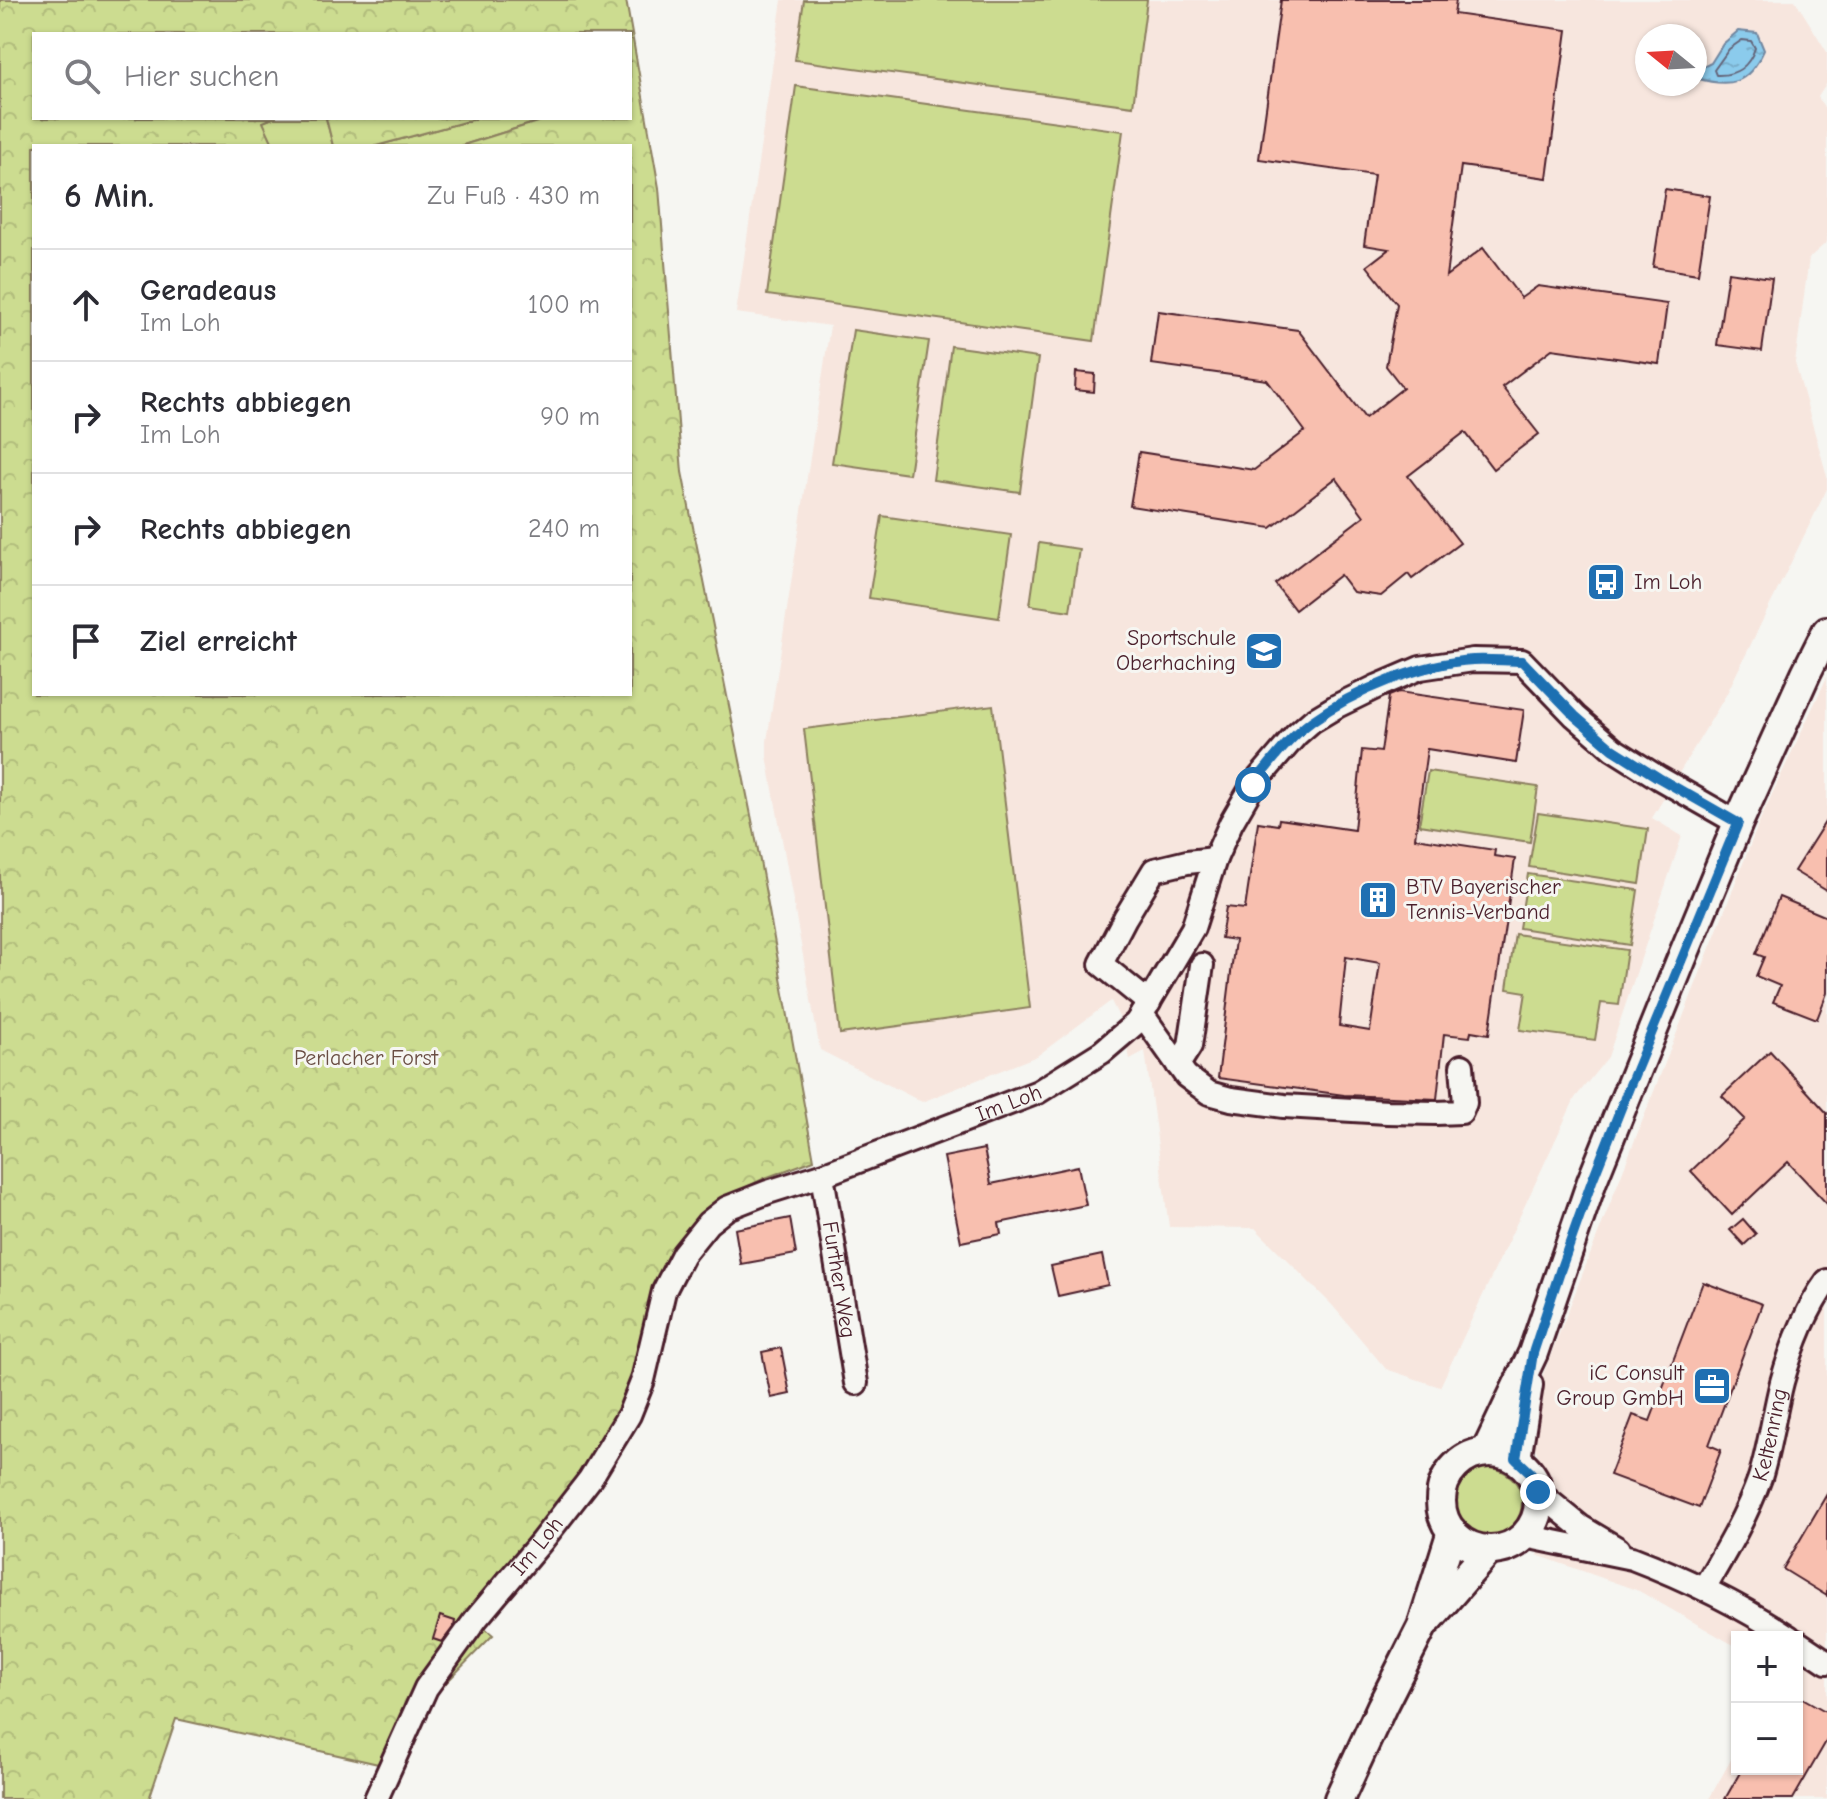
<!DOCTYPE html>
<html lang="de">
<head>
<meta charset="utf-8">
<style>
  :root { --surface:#fff; --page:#f2f2f3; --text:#2b2b33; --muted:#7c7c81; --line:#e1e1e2 }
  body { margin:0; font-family:"Comic Neue",sans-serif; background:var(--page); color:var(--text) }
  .controls { position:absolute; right:24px; bottom:24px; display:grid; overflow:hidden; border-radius:0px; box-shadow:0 2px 6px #0004 }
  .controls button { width:72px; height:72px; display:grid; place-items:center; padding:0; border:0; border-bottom:2px solid var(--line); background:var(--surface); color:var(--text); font:40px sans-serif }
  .compass { position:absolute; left:1635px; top:24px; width:72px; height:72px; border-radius:50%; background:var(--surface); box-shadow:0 2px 6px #0004; rotate:288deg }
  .stop { position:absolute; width:24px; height:24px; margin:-18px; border:6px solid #1f6fb2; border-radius:50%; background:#fff }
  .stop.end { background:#1f6fb2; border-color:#fff; box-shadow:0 2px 8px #0008 }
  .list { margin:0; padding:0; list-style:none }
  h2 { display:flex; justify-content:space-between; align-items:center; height:104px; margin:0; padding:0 32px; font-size:34px }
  h2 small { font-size:26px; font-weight:400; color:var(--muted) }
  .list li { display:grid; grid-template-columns:52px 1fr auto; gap:24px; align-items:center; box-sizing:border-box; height:112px; padding:0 32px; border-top:2px solid var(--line) }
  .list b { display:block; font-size:30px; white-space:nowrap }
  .list p { margin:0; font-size:26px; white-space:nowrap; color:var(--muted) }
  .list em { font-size:26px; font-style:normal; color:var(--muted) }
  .icon { flex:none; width:44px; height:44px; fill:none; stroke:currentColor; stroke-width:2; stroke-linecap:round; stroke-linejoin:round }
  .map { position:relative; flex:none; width:1827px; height:1799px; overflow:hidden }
  .search { position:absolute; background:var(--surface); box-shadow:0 2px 6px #0004; left:32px; top:32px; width:600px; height:88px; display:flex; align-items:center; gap:20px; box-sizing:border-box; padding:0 28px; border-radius:0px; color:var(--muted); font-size:30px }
  .panel { position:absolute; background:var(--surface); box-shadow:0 2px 6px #0004; left:32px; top:144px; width:600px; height:552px; border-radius:0px }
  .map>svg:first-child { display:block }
  .built { fill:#f7e6de; fill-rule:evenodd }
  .grass { fill:#ccdc90; stroke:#8b7e5e; stroke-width:2 }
  .forest { fill:url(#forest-crowns); stroke:#8b7e5e; stroke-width:2; fill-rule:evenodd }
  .water { fill:url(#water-ripples); stroke:#71869f; stroke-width:2 }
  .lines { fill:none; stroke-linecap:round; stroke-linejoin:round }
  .shore { stroke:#646478; stroke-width:2 }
  .building { fill:#f8bfaf; stroke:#4a1f2b; stroke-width:2; fill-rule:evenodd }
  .minor-casing { stroke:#4a1f2b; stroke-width:28 }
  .major-casing { stroke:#4a1f2b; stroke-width:34 }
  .minor { stroke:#f6f6f2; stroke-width:22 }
  .major { stroke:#f6f6f2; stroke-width:28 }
  .route { stroke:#1f6fb2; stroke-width:10 }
  .labels { text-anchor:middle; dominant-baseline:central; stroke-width:6; stroke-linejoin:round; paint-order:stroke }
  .poi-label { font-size:22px; fill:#4a1f2b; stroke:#f6f6f2; text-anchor:start }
  .park-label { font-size:22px; fill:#6a4e44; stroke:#f6f6f2 }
  .street-label { font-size:22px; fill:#4a1f2b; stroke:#f6f6f2 }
</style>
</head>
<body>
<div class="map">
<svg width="1827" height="1799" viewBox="0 0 1827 1799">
  <defs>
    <pattern id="forest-crowns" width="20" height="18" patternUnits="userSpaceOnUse" patternTransform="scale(2)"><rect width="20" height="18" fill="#ccdc90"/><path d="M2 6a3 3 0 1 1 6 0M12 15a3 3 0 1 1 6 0" fill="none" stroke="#b1bc7c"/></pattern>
    <pattern id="water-ripples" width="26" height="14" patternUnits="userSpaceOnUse" patternTransform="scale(2)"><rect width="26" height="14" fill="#8bcbec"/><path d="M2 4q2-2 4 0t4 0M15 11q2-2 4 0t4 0" fill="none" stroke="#79aecb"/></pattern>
  </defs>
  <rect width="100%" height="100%" fill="#f6f6f2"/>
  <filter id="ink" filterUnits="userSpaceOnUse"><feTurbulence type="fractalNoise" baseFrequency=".0125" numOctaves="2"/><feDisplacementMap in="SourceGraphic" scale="16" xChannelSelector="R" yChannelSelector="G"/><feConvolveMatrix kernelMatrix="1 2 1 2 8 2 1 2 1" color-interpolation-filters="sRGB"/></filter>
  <g filter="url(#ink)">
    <!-- built -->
    <g class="built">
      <path d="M782 0H1795L1827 52V83L1818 97 1827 112V242L1809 258 1795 363 1827 476V489L1726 695 1652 818 1682 836 1608 1057 1575 1098 1440 1387 1386 1369 1332 1305 1255 1228 1169 1227 1145 1051 1130 1059 1122 1023 1111 1001 1037 1056 922 1102 820 1050 767 756V741L830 326 736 313ZM1647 36H1695V84H1647Z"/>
      <path d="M1827 677V1799H1709L1737 1749V1769H1797V1637H1737V1647L1639 1591 1537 1555 1560 1503 1545 1473 1534 1445V1423L1543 1375 1760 820Z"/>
    </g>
    <!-- grass -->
    <g class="grass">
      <path d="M804 0H1147L1133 106 795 60Z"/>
      <path d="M796 86 1123 131 1094 341 767 295Z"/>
      <path d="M273 118H326L333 146H274L262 122Z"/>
      <path d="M479 118H550L460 146H376Z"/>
      <path d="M853 330 929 341 909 474 832 463Z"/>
      <path d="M951 346 1038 358 1020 492 933 480Z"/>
      <path d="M882 516 1011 535 999 618 869 598Z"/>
      <path d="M1039 543 1079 549 1070 611 1030 605Z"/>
      <path d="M993 705 1030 1008 840 1034 804 729Z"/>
      <path d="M1428 771 1538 787 1530 842 1419 825Z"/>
      <path d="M1538 813 1648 829 1640 884 1529 867Z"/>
      <path d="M1528 874 1638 890 1630 945 1519 928Z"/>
      <path d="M1515 934 1627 950 1619 1005 1601 1003 1595 1040 1520 1030 1526 992 1507 989Z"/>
      <circle cx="1488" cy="1502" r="34"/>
    </g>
    <!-- forest -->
    <g class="forest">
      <path d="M0 0H626L659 188 682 472 758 850 814 1160 765 1178 728 1196 700 1218 637 1378 585 1475 472 1617 493 1635 443 1686 422 1683 383 1765 176 1719 149 1799H0ZM34 34H630V118H550L460 146H630V694H34V146H274L263 122 273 118H34Z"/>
      <path d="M326 118H479L376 146H333Z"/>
    </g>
    <!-- water -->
    <path class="water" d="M1738 31 1757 33 1764 50C1748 85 1730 88 1695 78V71L1711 63 1723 44Z"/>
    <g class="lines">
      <!-- shore -->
      <path class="shore" d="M1742 40 1751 41 1755 48C1749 67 1735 76 1716 75L1714 70 1729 49Z"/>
    </g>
    <!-- building -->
    <g class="building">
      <path d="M1281 0H1456L1454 14 1567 30 1547 178 1461 166 1446 276 1483 248 1521 298 1538 286 1667 304 1659 364 1552 349 1502 387 1539 434 1493 469 1465 432 1408 476 1460 543 1412 579 1408 574 1381 596 1353 592 1340 575 1295 610 1275 584 1364 516 1336 478 1271 528 1130 506 1139 452 1254 470 1305 431 1267 380 1151 364 1158 311 1298 330 1365 418 1403 388 1386 366 1397 304 1367 266 1389 249 1364 245 1374 175 1259 159Z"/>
      <path d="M1665 189 1710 196 1698 274 1653 267Z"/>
      <path d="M1728 272 1772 278 1762 351 1717 345Z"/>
      <path d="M1076 372 1095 374 1094 392 1075 390Z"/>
      <path d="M1399 692 1524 710 1516 763 1427 749 1415 838 1495 850 1494 856 1515 859 1489 1034 1471 1031 1470 1037 1444 1034 1437 1099 1344 1095 1218 1078 1235 940 1221 938 1226 907 1245 909 1258 822 1278 825 1279 819 1354 830 1362 750 1381 752 1389 696ZM1346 957 1380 963 1370 1031 1339 1026Z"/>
      <path d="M1827 819V891L1794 871Z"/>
      <path d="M1779 897 1827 917V993L1817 1019 1773 1002 1780 986 1756 976 1764 957 1756 954Z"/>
      <path d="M1770 1051 1827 1113V1204L1788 1162 1732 1215 1691 1171 1745 1119 1722 1096Z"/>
      <path d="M984 1149 991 1184 1078 1166 1086 1205 999 1223 1001 1234 961 1242 944 1157Z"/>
      <path d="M790 1218 796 1254 741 1264 735 1229Z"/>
      <path d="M1743 1219 1756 1234 1744 1245 1730 1230Z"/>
      <path d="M1102 1255 1108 1285 1058 1296 1051 1266Z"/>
      <path d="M1703 1282 1762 1304 1709 1445 1721 1450 1699 1508 1610 1475 1633 1415 1650 1421Z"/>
      <path d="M781 1348 790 1394 771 1398 762 1352Z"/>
      <path d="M1827 1494V1596L1783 1569Z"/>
      <path d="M440 1616 455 1621 454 1626 442 1642 433 1639Z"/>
      <path d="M1797 1695 1827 1712V1740L1793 1799H1725L1742 1769H1797Z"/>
    </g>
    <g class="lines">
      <!-- minor casing -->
      <g class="minor-casing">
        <g id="minor">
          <path d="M1149 1003 1101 964 1125 918 1154 870 1187 862 1215 859"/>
          <path d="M1142 1014 1186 1076 1209 1093 1231 1099 1284 1106 1387 1112 1436 1113 1461 1112 1465 1103 1462 1066"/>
          <path d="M1178 1065 1190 1046 1202 965"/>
          <path id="s1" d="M822 1175 856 1383"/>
          <path d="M1538 1492 1581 1527 1618 1549"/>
          <path d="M1525 1536 1632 1558C1687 1579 1740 1605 1789 1637"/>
          <path id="s2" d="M1704 1588C1725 1552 1746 1517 1760 1478 1770 1446 1774 1413 1782 1382 1792 1346 1805 1311 1827 1281"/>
          <path d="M1797 1642 1827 1662"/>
          <path id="s3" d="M376 1799 426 1688 476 1619 541 1542 590 1479 629 1415 643 1380 664 1291 683 1254 708 1223 727 1208 768 1192 822 1175 1038 1092 1102 1052 1136 1023 1142 1014 1193 928 1215 859 1231 823 1253 785 1296 735 1312 721 1337 706 1378 686 1420 668 1473 660 1522 661 1575 716 1613 749 1659 778 1738 823"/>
        </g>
      </g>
      <!-- major casing -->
      <g class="major-casing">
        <g id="major">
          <path d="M1486 1452 1533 1353 1592 1181 1682 958 1738 823 1806 673 1827 631"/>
          <circle cx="1490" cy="1501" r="49"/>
          <path d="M1516 1459 1528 1385"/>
          <path d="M1429 1619 1489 1550"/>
          <path d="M1339 1799 1382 1706 1422 1627 1452 1531"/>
        </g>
      </g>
      <!-- minor -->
      <use href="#minor" class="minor"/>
      <!-- major -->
      <use href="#major" class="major"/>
    </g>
  </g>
  <g class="lines" filter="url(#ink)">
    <!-- route -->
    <path class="route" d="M1253 785C1271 762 1289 738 1312 721 1354 691 1422 663 1473 660 1489 659 1506 661 1522 661L1575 716 1613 749 1659 778 1738 823 1630 1085 1592 1181 1560 1271 1533 1353 1516 1459 1531 1473 1538 1492"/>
  </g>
  <!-- icons -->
  <defs>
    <g id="bus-square" transform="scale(2)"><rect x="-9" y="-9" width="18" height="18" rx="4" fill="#1f6fb2" stroke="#f6f6f2"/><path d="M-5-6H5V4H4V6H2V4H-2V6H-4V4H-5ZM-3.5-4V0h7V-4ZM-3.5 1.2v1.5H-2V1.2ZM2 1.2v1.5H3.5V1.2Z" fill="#fff"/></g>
    <g id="school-square" transform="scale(2)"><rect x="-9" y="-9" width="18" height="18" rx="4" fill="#1f6fb2" stroke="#f6f6f2"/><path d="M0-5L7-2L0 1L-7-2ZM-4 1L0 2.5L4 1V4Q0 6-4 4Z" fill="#fff"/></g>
    <g id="building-square" transform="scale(2)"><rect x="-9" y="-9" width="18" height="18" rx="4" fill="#1f6fb2" stroke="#f6f6f2"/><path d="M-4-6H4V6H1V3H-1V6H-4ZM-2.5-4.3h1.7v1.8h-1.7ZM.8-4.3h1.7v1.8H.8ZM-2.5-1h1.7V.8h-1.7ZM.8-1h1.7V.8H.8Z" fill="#fff"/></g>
    <g id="office-square" transform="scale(2)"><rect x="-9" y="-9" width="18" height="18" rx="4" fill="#1f6fb2" stroke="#f6f6f2"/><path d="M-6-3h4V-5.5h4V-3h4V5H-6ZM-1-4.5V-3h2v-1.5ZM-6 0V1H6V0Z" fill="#fff"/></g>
  </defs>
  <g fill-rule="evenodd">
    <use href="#bus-square" x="1606" y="582"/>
    <use href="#school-square" x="1264" y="651"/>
    <use href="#building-square" x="1378" y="900"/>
    <use href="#office-square" x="1712" y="1386"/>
  </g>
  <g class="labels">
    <!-- poi labels -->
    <g class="poi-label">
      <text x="1634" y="582">Im Loh</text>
      <text x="1236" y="638" text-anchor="end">Sportschule<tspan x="1236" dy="25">Oberhaching</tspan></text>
      <text x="1406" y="887">BTV Bayerischer<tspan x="1406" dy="25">Tennis-Verband</tspan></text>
      <text x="1684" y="1373" text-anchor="end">iC Consult<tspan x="1684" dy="25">Group GmbH</tspan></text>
    </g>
    <!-- park labels -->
    <g class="park-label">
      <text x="366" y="1058">Perlacher Forst</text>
    </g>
    <!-- street labels -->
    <g class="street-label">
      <text stroke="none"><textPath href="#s3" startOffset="998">Im Loh</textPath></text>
      <text stroke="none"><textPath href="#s1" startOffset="106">Further Weg</textPath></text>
      <text stroke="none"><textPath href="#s2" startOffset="168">Keltenring</textPath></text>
      <text stroke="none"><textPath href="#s3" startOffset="302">Im Loh</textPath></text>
    </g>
  </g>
</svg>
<div class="controls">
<button>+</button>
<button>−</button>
</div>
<svg class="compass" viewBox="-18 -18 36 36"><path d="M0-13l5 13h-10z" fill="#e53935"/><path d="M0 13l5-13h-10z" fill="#7c7c81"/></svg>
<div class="stop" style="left:1253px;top:785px"></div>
<div class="stop end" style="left:1538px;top:1492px"></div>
<div class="search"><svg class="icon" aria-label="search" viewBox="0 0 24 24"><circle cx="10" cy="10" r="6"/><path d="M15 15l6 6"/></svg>Hier suchen</div>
<section class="panel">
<h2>6 Min.<small>Zu Fuß · 430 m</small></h2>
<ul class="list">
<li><svg class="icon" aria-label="ahead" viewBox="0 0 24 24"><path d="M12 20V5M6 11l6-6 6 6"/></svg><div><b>Geradeaus</b><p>Im Loh</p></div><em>100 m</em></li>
<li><svg class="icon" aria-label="right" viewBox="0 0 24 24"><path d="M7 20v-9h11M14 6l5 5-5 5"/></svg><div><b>Rechts abbiegen</b><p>Im Loh</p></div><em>90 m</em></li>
<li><svg class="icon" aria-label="right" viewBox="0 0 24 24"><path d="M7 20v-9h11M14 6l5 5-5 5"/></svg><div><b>Rechts abbiegen</b></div><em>240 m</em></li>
<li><svg class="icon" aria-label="arrive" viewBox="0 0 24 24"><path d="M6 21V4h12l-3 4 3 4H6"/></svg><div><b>Ziel erreicht</b></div></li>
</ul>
</section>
</div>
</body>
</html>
